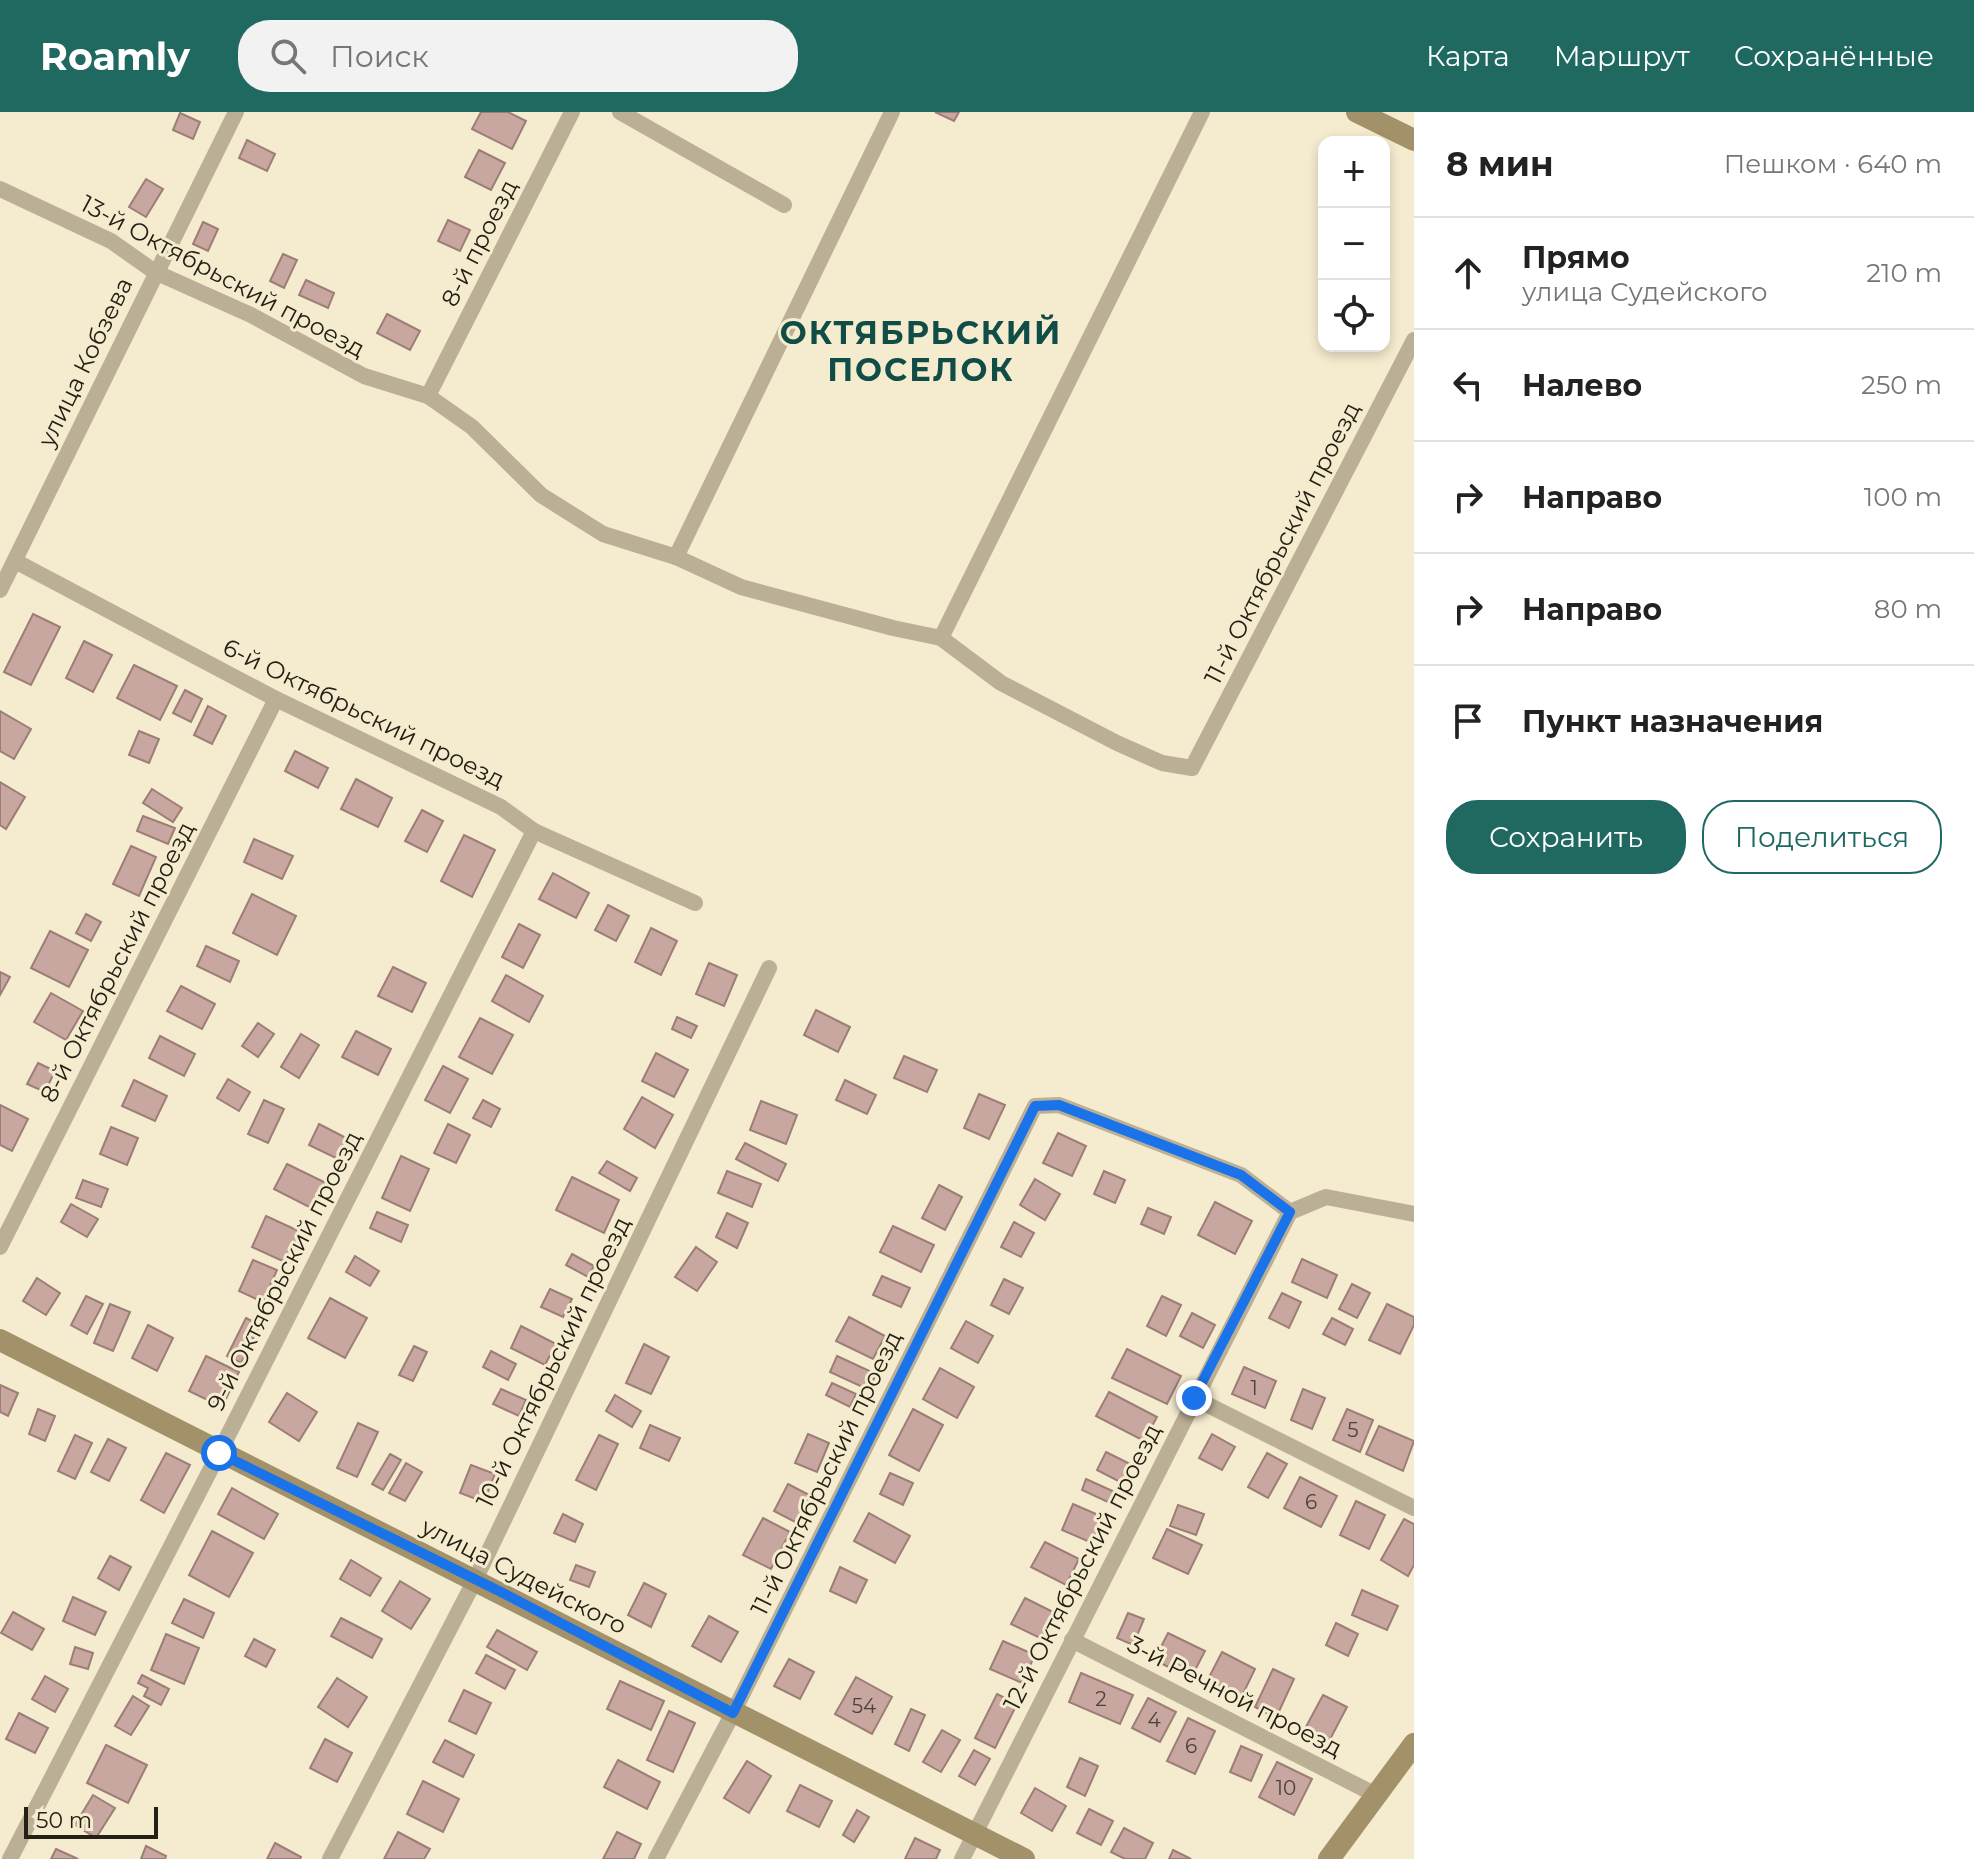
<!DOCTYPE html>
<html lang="ru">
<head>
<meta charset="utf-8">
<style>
  :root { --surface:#fff; --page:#f2f2f2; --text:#222; --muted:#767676; --line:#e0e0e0; --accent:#1f6961 }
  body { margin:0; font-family:Montserrat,sans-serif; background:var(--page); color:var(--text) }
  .controls { position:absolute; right:24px; top:24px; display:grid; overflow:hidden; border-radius:16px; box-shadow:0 4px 12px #0003 }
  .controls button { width:72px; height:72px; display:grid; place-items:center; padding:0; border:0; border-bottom:2px solid var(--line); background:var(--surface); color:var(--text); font:40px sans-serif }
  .scale { position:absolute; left:24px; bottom:20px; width:134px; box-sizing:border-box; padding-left:8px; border:4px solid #242016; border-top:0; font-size:22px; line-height:28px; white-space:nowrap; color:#242016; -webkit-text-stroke:6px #f5eccf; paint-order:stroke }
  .stop { position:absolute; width:24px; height:24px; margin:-18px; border:6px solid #1a73e8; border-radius:50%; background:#fff }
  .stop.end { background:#1a73e8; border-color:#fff; box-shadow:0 2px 8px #0008 }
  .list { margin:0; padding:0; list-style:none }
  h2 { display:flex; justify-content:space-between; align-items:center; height:104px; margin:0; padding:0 32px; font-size:34px }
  h2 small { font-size:26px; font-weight:400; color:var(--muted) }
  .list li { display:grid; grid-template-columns:52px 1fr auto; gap:24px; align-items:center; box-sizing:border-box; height:112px; padding:0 32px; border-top:2px solid var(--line) }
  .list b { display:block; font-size:30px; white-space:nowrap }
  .list p { margin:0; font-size:26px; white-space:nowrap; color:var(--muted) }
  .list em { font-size:26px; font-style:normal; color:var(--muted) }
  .actions { display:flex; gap:16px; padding:24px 32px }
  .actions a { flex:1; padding:18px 0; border:2px solid var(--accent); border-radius:32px; text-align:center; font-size:28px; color:var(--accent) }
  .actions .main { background:var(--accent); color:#fff }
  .icon { flex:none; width:44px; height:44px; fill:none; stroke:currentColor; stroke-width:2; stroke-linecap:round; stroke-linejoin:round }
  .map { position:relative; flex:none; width:1414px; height:1747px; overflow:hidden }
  header { display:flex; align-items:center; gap:48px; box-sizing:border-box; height:112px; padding:0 40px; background:var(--accent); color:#fff }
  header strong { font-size:38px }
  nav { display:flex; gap:44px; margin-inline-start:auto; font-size:28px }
  .search { width:560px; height:72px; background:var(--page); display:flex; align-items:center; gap:20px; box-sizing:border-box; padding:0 28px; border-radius:32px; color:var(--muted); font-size:30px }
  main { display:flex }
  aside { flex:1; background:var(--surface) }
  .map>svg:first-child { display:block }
  .building { fill:#c7a79f; stroke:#9c7e76; stroke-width:2 }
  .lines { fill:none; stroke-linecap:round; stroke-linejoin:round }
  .street { stroke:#bbaf95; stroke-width:16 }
  .secondary { stroke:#a3916a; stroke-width:22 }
  .route { stroke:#1a73e8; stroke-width:10 }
  .labels { text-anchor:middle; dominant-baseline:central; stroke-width:6; stroke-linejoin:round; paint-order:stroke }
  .number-label { font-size:20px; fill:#4d4238 }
  .street-label { font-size:24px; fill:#242016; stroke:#f5eccf }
  .district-label { font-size:32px; font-weight:bold; letter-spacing:2px; fill:#104d47; stroke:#f5eccf }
</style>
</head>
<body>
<header>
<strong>Roamly</strong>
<div class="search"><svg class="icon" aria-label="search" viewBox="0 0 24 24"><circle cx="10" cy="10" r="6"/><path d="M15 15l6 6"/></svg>Поиск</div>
<nav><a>Карта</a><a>Маршрут</a><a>Сохранённые</a></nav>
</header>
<main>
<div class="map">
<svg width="1414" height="1747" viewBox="0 0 1414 1747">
  <rect width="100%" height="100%" fill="#f5eccf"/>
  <!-- building -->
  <g class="building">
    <path d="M481 0H508L526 9 512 37 472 17Z"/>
    <path d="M935 0H959L954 9Z"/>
    <path d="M180 1 200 10 193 27 173 18Z"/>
    <path d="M247 28 275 42 267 59 239 46Z"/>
    <path d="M479 38 505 51 491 78 465 65Z"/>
    <path d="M146 67 163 77 146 105 129 95Z"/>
    <path d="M448 108 470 118 460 139 438 129Z"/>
    <path d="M203 110 218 117 208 139 193 132Z"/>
    <path d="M283 142 297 148 284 176 270 169Z"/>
    <path d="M306 168 334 181 328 196 299 183Z"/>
    <path d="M387 202 420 219 410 238 377 221Z"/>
    <path d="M33 502 60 515 31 573 4 560Z"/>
    <path d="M84 529 112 543 93 580 66 566Z"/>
    <path d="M134 553 177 574 160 608 117 586Z"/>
    <path d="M185 578 202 587 191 610 173 601Z"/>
    <path d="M208 594 226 604 212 632 194 623Z"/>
    <path d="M0 599 31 617 14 647 0 639Z"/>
    <path d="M139 619 159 627 149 651 129 643Z"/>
    <path d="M295 639 328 656 318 676 285 659Z"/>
    <path d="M356 667 392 686 378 715 341 697Z"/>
    <path d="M0 670 25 685 6 717 0 713Z"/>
    <path d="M152 677 182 696 173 710 143 691Z"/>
    <path d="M422 698 443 709 427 740 405 729Z"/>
    <path d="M143 704 175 716 168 732 137 719Z"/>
    <path d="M464 723 495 738 472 785 441 769Z"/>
    <path d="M254 727 293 744 282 767 244 750Z"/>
    <path d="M131 734 156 745 139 784 113 772Z"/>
    <path d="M553 761 589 781 576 806 539 787Z"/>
    <path d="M252 782 296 804 277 843 233 821Z"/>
    <path d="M608 793 629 804 616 829 595 818Z"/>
    <path d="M86 802 101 810 91 829 76 821Z"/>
    <path d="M519 812 540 823 523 856 502 845Z"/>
    <path d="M651 816 677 829 661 863 635 850Z"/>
    <path d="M50 819 88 838 69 875 31 856Z"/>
    <path d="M206 834 239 849 230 870 197 854Z"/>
    <path d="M709 851 737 863 724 894 696 882Z"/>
    <path d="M393 855 426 871 412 900 378 884Z"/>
    <path d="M0 860 10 865 0 883Z"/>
    <path d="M506 863 543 884 529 910 492 889Z"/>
    <path d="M181 874 215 892 202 917 167 899Z"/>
    <path d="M51 881 83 899 66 928 34 910Z"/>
    <path d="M816 898 850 915 838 940 804 923Z"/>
    <path d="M677 905 697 914 691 926 672 917Z"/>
    <path d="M480 906 513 923 492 962 459 945Z"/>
    <path d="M258 911 274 922 258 945 242 934Z"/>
    <path d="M356 919 391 937 378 963 342 945Z"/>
    <path d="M301 922 319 933 299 966 281 955Z"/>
    <path d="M160 924 195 942 184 964 149 946Z"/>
    <path d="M656 941 688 958 674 985 642 969Z"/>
    <path d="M904 944 937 958 927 980 894 966Z"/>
    <path d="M38 951 55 959 45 980 27 972Z"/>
    <path d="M443 954 468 967 450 1001 425 988Z"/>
    <path d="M228 967 250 980 239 999 217 986Z"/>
    <path d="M134 968 167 984 155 1009 122 994Z"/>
    <path d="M845 968 876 983 867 1002 836 988Z"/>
    <path d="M979 982 1005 993 989 1027 964 1016Z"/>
    <path d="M642 985 673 1003 655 1036 624 1017Z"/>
    <path d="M264 988 284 997 268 1031 248 1022Z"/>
    <path d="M483 988 500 997 491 1015 473 1006Z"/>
    <path d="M761 989 797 1003 786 1032 750 1018Z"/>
    <path d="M0 993 28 1007 12 1039 0 1033Z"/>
    <path d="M319 1012 352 1029 342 1049 309 1033Z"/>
    <path d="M448 1012 470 1023 456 1051 434 1041Z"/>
    <path d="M111 1015 138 1026 127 1053 100 1042Z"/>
    <path d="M1058 1021 1086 1034 1072 1064 1043 1051Z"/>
    <path d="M745 1031 786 1052 778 1069 736 1047Z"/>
    <path d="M401 1044 429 1057 410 1099 382 1086Z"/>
    <path d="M607 1049 637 1066 630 1079 599 1061Z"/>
    <path d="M287 1052 326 1071 313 1097 274 1077Z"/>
    <path d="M727 1059 761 1072 752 1095 718 1081Z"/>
    <path d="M1104 1059 1125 1068 1115 1091 1094 1082Z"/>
    <path d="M572 1065 619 1088 604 1121 556 1098Z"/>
    <path d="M1035 1067 1060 1082 1045 1108 1020 1093Z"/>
    <path d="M83 1068 108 1077 101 1095 76 1086Z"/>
    <path d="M939 1073 962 1085 945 1118 922 1106Z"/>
    <path d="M1215 1090 1252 1109 1235 1142 1198 1123Z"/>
    <path d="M71 1092 98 1107 87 1125 61 1110Z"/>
    <path d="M1148 1096 1171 1105 1164 1122 1141 1112Z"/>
    <path d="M377 1100 408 1113 401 1130 370 1116Z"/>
    <path d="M727 1101 748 1111 737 1136 716 1125Z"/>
    <path d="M266 1104 303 1121 289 1152 252 1135Z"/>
    <path d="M1014 1110 1034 1121 1021 1145 1001 1135Z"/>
    <path d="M893 1114 934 1133 921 1160 880 1140Z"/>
    <path d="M696 1135 717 1150 697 1179 675 1165Z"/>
    <path d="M572 1142 594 1154 588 1165 566 1153Z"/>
    <path d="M355 1144 379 1159 370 1174 346 1160Z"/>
    <path d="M1302 1147 1337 1163 1327 1186 1292 1170Z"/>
    <path d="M253 1148 277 1158 263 1190 239 1179Z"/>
    <path d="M882 1164 910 1176 901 1195 873 1183Z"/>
    <path d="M37 1166 60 1181 46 1203 23 1189Z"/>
    <path d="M1004 1167 1023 1176 1009 1202 991 1193Z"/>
    <path d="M1352 1172 1370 1181 1357 1206 1339 1197Z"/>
    <path d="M550 1177 572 1187 563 1205 541 1195Z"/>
    <path d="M1282 1181 1301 1190 1289 1216 1269 1206Z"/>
    <path d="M86 1184 103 1192 87 1222 71 1213Z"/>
    <path d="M1162 1184 1181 1193 1166 1224 1147 1214Z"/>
    <path d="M330 1186 367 1206 345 1246 308 1226Z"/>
    <path d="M110 1192 130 1200 113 1239 94 1231Z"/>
    <path d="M1387 1192 1414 1205V1213L1400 1242 1369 1228Z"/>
    <path d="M1192 1201 1215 1213 1203 1236 1180 1224Z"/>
    <path d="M849 1205 885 1224 873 1247 836 1229Z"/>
    <path d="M246 1206 260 1213 241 1251 227 1244Z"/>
    <path d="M1332 1206 1353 1217 1345 1233 1323 1222Z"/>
    <path d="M966 1209 993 1224 978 1251 951 1236Z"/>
    <path d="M148 1213 173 1226 157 1259 132 1246Z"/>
    <path d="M521 1214 556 1232 545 1253 511 1236Z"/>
    <path d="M644 1232 669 1245 651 1282 626 1271Z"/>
    <path d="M414 1234 427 1240 413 1269 399 1263Z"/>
    <path d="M1127 1237 1181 1264 1167 1292 1112 1266Z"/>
    <path d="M491 1239 516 1252 508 1268 483 1255Z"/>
    <path d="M206 1244 239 1260 222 1295 189 1279Z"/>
    <path d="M837 1244 876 1262 869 1278 830 1260Z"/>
    <path d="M1244 1255 1276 1269 1265 1296 1232 1282Z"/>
    <path d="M940 1256 974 1275 957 1306 923 1287Z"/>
    <path d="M832 1271 856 1282 850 1295 826 1283Z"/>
    <path d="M0 1273 18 1281 8 1304 0 1300Z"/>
    <path d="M501 1277 526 1288 519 1304 493 1292Z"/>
    <path d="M1303 1277 1325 1286 1312 1317 1291 1308Z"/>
    <path d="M1109 1280 1157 1305 1144 1329 1096 1304Z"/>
    <path d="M287 1281 317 1300 299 1329 269 1310Z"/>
    <path d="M615 1283 641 1299 632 1315 606 1299Z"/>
    <path d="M38 1297 55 1304 45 1329 29 1322Z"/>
    <path d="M913 1297 943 1313 919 1359 889 1343Z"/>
    <path d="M1347 1297 1373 1308 1360 1340 1333 1328Z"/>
    <path d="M358 1311 378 1320 357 1365 337 1356Z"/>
    <path d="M650 1313 680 1326 669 1349 640 1336Z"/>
    <path d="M1379 1314 1414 1329 1403 1359 1366 1342Z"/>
    <path d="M808 1322 829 1331 817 1360 795 1351Z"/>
    <path d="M1212 1322 1235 1335 1222 1358 1199 1346Z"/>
    <path d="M75 1323 92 1331 75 1367 58 1359Z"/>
    <path d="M599 1323 618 1332 596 1378 576 1368Z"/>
    <path d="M108 1327 126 1336 109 1369 91 1360Z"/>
    <path d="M1106 1340 1132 1353 1122 1371 1097 1358Z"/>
    <path d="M166 1341 190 1353 164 1401 141 1388Z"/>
    <path d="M1267 1341 1287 1352 1268 1386 1248 1375Z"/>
    <path d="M390 1342 401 1348 383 1378 372 1372Z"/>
    <path d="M406 1351 422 1360 405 1389 389 1381Z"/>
    <path d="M471 1353 495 1362 484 1390 460 1381Z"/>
    <path d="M890 1361 913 1371 903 1393 880 1382Z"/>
    <path d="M1300 1365 1337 1384 1321 1415 1284 1396Z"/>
    <path d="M1086 1367 1117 1381 1112 1392 1082 1378Z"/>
    <path d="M788 1372 811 1384 797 1411 774 1399Z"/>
    <path d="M232 1376 278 1402 264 1427 218 1402Z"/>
    <path d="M1356 1389 1385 1403 1369 1437 1340 1423Z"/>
    <path d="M1073 1392 1103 1405 1092 1431 1062 1418Z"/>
    <path d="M1178 1393 1204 1402 1196 1423 1170 1414Z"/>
    <path d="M869 1401 910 1424 895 1451 854 1429Z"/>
    <path d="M563 1402 583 1412 575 1430 554 1421Z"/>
    <path d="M763 1406 790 1420 771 1457 743 1443Z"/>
    <path d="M1404 1407 1414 1412V1453L1408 1464 1381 1448Z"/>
    <path d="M1167 1417 1202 1433 1188 1462 1153 1446Z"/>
    <path d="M212 1419 253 1441 229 1485 189 1463Z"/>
    <path d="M1045 1430 1079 1447 1066 1473 1031 1455Z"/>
    <path d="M110 1444 131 1455 119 1478 98 1466Z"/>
    <path d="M351 1448 381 1466 370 1484 340 1467Z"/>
    <path d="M576 1453 595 1460 589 1475 570 1468Z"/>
    <path d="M840 1455 867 1468 856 1491 830 1479Z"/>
    <path d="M400 1469 430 1487 411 1517 382 1499Z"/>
    <path d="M644 1471 666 1482 651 1515 628 1503Z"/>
    <path d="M1362 1478 1398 1494 1387 1518 1352 1503Z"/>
    <path d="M73 1485 106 1500 95 1523 63 1509Z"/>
    <path d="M1025 1486 1055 1501 1042 1527 1011 1512Z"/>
    <path d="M184 1487 214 1501 203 1526 172 1511Z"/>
    <path d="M13 1500 44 1517 32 1538 1 1521Z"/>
    <path d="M1128 1501 1144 1507 1133 1533 1117 1526Z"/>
    <path d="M709 1504 738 1520 721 1550 692 1534Z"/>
    <path d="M341 1506 382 1527 372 1546 331 1524Z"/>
    <path d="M1336 1511 1358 1522 1348 1544 1326 1533Z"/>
    <path d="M497 1518 537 1540 527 1558 487 1535Z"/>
    <path d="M1168 1521 1205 1539 1191 1566 1154 1548Z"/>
    <path d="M166 1522 199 1536 184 1572 151 1558Z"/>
    <path d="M254 1527 275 1538 266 1555 245 1544Z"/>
    <path d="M1003 1529 1035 1543 1022 1571 990 1557Z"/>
    <path d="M75 1535 93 1541 88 1557 70 1552Z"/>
    <path d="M1222 1540 1255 1557 1241 1586 1207 1569Z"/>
    <path d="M486 1543 515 1558 505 1577 476 1561Z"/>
    <path d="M789 1547 814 1560 800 1587 774 1574Z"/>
    <path d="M1273 1557 1294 1567 1276 1606 1255 1595Z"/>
    <path d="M1081 1561 1133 1583 1120 1612 1069 1590Z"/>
    <path d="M142 1563 169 1577 161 1593 144 1584 148 1576 138 1571Z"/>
    <path d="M45 1564 68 1577 55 1600 32 1587Z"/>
    <path d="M856 1565 892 1585 872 1622 835 1602Z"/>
    <path d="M337 1566 367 1585 348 1615 318 1595Z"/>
    <path d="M620 1569 664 1589 651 1618 607 1597Z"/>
    <path d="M464 1578 491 1591 476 1622 449 1609Z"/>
    <path d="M997 1582 1017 1592 995 1636 975 1626Z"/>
    <path d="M1323 1583 1347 1595 1325 1637 1301 1624Z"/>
    <path d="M133 1584 149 1594 131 1623 115 1614Z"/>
    <path d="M1148 1586 1176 1600 1160 1630 1132 1616Z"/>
    <path d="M911 1597 925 1603 909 1639 895 1632Z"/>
    <path d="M669 1599 695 1611 673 1660 647 1648Z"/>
    <path d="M19 1601 48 1616 35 1641 6 1627Z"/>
    <path d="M1188 1606 1215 1619 1195 1662 1167 1649Z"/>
    <path d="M942 1618 960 1628 941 1660 923 1650Z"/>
    <path d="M325 1627 352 1641 337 1670 310 1656Z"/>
    <path d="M445 1628 474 1643 463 1665 433 1650Z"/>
    <path d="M106 1633 147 1653 128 1691 87 1671Z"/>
    <path d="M1241 1634 1262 1643 1251 1669 1230 1660Z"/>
    <path d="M974 1638 990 1647 975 1673 959 1664Z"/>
    <path d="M1080 1646 1098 1654 1085 1684 1067 1675Z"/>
    <path d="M618 1648 660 1670 647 1697 604 1675Z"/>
    <path d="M747 1649 771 1664 749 1701 724 1686Z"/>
    <path d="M1277 1650 1312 1667 1294 1703 1259 1685Z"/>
    <path d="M423 1669 459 1687 443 1720 407 1702Z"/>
    <path d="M800 1673 832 1689 819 1715 787 1699Z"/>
    <path d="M1035 1676 1066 1694 1052 1719 1021 1701Z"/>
    <path d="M93 1683 115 1696 96 1726 75 1713Z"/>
    <path d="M1089 1697 1113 1709 1101 1733 1077 1721Z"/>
    <path d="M857 1698 869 1705 854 1730 843 1723Z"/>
    <path d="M1124 1716 1153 1731 1145 1747H1125L1111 1740Z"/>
    <path d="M398 1720 430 1737 424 1747H384Z"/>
    <path d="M617 1720 641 1732 634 1747H603Z"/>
    <path d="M915 1726 940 1738 936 1747H905Z"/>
    <path d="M275 1731 301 1745 300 1747H267Z"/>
    <path d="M146 1734 166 1744 165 1747H141Z"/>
    <path d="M56 1737 78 1747H51Z"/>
    <path d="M1173 1738 1191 1747H1169Z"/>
  </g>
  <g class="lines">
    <!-- street -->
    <g class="street">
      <path d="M620 0 784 93"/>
      <path d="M0 77 111 129 155 160 251 203 364 264 428 284 472 315 541 383 603 422 676 445 741 475 893 516 941 526 1001 571 1117 631 1162 651 1192 656 1414 228"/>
      <path d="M428 284 572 0"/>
      <path d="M676 445 892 0"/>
      <path d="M15 449 276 587 501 695 534 719 695 791"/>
      <path d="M0 478 236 0"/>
      <path d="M941 526 1202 0"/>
      <path d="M0 1135 276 587"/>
      <path d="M1194 1286 1414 1396"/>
      <path d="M1072 1528 1376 1683"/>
      <path d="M10 1747 219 1341 534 719"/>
      <path d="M330 1747 475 1468 769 856"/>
      <path d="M656 1747 733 1601 1035 994 1059 993 1241 1063 1290 1100 1326 1085 1414 1102"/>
      <path d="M962 1747 1290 1100"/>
    </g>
    <!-- secondary -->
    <g class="secondary">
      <path d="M1357 0 1414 28"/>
      <path d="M0 1228 1024 1747"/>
      <path d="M1329 1747 1414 1632"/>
    </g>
  </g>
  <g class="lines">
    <!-- route -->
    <path class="route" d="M219 1341 499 1479 733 1601 1035 994 1059 993 1241 1063 1290 1100 1194 1286"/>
  </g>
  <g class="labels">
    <!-- number labels -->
    <g class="number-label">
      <text x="1254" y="1276">1</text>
      <text x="1353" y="1318">5</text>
      <text x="1311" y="1390">6</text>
      <text x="1101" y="1587">2</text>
      <text x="864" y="1594">54</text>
      <text x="1154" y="1608">4</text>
      <text x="1191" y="1634">6</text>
      <text x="1286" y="1676">10</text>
    </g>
    <!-- street labels -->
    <g class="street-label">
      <text transform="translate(479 131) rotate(-63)">8-й проезд</text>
      <text transform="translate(223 164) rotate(28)">13-й Октябрьский проезд</text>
      <text transform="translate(85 250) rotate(-64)">улица Кобзева</text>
      <text transform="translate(1282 431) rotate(-63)">11-й Октябрьский проезд</text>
      <text transform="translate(364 601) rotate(26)">6-й Октябрьский проезд</text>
      <text transform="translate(117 850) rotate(-63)">8-й Октябрьский проезд</text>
      <text transform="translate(284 1159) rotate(-63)">9-й Октябрьский проезд</text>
      <text transform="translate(553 1250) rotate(-64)">10-й Октябрьский проезд</text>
      <text transform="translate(826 1361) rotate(-64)">11-й Октябрьский проезд</text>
      <text transform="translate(1082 1455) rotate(-63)">12-й Октябрьский проезд</text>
      <text transform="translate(524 1464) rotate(27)">улица Судейского</text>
      <text transform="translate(1235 1584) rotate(27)">3-й Речной проезд</text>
    </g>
    <!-- district labels -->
    <g class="district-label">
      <text x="921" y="220">ОКТЯБРЬСКИЙ<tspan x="921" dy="37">ПОСЕЛОК</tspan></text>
    </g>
  </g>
</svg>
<div class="controls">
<button>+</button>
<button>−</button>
<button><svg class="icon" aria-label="locate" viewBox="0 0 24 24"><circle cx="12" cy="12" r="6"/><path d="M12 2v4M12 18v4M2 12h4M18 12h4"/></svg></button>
</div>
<div class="scale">50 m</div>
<div class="stop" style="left:219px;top:1341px"></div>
<div class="stop end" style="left:1194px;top:1286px"></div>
</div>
<aside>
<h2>8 мин<small>Пешком · 640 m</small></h2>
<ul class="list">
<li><svg class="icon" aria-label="ahead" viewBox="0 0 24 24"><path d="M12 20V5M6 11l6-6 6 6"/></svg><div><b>Прямо</b><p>улица Судейского</p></div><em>210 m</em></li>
<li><svg class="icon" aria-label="left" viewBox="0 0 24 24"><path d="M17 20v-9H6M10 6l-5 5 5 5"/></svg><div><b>Налево</b></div><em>250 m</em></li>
<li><svg class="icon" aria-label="right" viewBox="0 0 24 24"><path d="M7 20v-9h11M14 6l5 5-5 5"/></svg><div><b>Направо</b></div><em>100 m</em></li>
<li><svg class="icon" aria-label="right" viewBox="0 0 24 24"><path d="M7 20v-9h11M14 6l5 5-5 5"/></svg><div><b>Направо</b></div><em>80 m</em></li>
<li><svg class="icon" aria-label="arrive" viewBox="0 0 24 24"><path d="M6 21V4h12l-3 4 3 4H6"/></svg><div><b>Пункт назначения</b></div></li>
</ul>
<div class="actions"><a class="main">Сохранить</a><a>Поделиться</a></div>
</aside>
</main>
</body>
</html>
